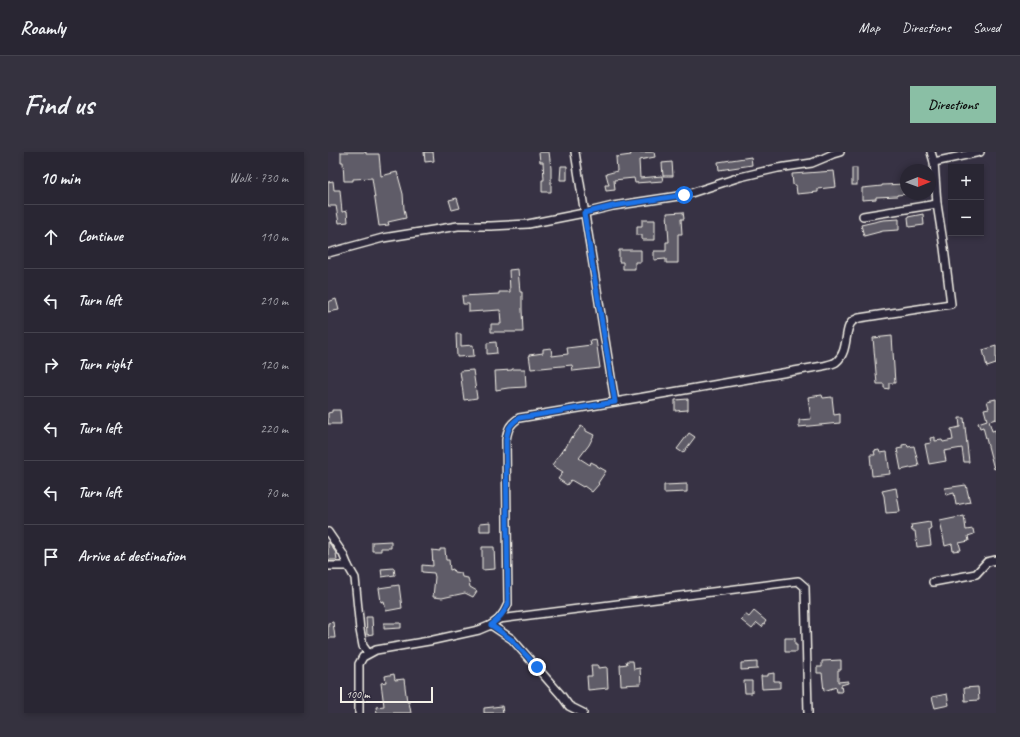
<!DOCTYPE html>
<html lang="en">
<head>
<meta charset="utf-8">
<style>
  :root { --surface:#292633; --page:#35323f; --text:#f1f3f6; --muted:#a5a5ac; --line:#45434e; --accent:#8abfa5 }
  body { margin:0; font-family:Caveat,sans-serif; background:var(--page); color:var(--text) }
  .controls { position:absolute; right:12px; top:12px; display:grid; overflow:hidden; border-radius:0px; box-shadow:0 2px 6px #0003 }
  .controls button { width:36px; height:36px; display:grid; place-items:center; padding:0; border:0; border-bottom:1px solid var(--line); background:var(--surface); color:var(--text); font:20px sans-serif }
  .compass { position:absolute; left:572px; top:12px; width:36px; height:36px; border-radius:50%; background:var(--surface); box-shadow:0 2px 6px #0003; rotate:89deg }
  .scale { position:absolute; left:12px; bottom:10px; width:93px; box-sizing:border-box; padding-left:4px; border:2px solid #f4f1e8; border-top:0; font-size:11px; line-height:14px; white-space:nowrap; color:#f4f1e8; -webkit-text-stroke:3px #2f2a3d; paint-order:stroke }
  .stop { position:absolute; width:12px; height:12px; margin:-9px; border:3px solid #1a73e8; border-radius:50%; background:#fff }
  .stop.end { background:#1a73e8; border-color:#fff; box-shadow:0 1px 4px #0008 }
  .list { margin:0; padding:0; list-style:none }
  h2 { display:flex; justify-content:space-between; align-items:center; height:52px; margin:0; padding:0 16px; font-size:17px }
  h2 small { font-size:13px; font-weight:400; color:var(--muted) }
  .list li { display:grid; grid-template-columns:26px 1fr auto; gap:12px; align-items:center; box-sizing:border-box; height:64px; padding:0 16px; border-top:1px solid var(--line) }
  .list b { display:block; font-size:15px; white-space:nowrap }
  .list em { font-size:13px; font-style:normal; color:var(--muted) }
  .icon { flex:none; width:22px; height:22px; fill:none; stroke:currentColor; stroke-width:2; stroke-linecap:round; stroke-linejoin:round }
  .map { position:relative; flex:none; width:668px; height:561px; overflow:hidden; border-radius:0px }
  header { display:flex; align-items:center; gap:24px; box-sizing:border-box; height:56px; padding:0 20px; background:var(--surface); border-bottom:1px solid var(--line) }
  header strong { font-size:19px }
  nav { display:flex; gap:22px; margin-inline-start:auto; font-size:14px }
  .intro { display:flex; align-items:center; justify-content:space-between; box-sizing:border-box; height:96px; padding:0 24px }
  h1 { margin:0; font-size:28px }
  .button { padding:10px 18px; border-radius:0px; background:var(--accent); color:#111; font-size:14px; font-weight:700 }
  main { display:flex; gap:24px; padding:0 24px }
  aside { flex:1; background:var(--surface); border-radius:0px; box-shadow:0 2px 6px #0003 }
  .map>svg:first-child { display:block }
  .building { fill:#5f5c67; stroke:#f4f1e8 }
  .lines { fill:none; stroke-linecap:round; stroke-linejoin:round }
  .street-casing { stroke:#f4f1e8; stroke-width:10 }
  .street { stroke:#2f2a3d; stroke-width:7 }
  .route { stroke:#1a73e8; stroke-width:5 }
</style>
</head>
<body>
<header>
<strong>Roamly</strong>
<nav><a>Map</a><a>Directions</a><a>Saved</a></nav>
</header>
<div class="intro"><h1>Find us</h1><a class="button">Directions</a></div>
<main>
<aside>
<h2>10 min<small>Walk · 730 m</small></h2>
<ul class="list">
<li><svg class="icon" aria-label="ahead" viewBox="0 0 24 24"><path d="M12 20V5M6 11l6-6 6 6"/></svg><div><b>Continue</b></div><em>110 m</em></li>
<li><svg class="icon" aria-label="left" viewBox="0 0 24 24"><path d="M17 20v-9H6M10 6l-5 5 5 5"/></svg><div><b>Turn left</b></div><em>210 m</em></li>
<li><svg class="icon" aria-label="right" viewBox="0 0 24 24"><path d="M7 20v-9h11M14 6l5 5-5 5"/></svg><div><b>Turn right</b></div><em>120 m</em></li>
<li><svg class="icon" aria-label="left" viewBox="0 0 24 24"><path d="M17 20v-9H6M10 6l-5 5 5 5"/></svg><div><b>Turn left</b></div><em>220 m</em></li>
<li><svg class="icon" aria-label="left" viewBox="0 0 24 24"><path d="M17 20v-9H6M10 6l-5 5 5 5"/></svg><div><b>Turn left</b></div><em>70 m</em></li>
<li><svg class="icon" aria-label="arrive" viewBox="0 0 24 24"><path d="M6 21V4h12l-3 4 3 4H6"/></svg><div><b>Arrive at destination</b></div></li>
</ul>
</aside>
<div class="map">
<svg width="668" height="561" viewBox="0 0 668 561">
  <rect width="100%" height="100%" fill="#373244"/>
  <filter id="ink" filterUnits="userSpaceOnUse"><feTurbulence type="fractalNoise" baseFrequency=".025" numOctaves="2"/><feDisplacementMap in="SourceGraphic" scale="8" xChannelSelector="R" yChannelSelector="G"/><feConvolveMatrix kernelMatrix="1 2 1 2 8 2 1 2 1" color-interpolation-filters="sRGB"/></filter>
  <g filter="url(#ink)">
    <!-- building -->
    <g class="building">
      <path d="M13 0H38V2H51L53 24 69 20 75 42 76 57 78 66 60 70 61 73 51 74 44 26 25 27V29H16L15 10H13Z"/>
      <path d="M96 0H105L106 9 97 10Z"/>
      <path d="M211 0H221L223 16V40H214V28H216L215 10H212Z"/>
      <path d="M302 0H326L327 5 311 8 312 26 334 24 335 29 307 31 306 26 286 28 287 38 278 39 277 33H281L278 22 289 19 288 5 303 3Z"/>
      <path d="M423 5 424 13 391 18 390 10Z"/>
      <path d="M344 10 345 24H335L334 11Z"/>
      <path d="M233 14H239V28H232Z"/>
      <rect x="524" y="16" width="5" height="17"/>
      <path d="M506 19 508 35 490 37V40L469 42 468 33H465L464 22Z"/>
      <path d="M5 29 6 38H12L14 60 19 59 20 70 11 71 8 54H0V30Z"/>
      <path d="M578 32V42L569 43V44L548 45V47L534 48V36L554 34V33Z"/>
      <path d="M129 46 132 56 124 58 121 48Z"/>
      <path d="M355 60 356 67H353L354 82H350V111H338V107L326 108V99H338V90H341L339 61Z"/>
      <path d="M595 62 596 73 581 75 580 65Z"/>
      <path d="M571 67V78L555 79 536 84 533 73 555 68Z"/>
      <path d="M314 68H327V88H314V83H309V74H314Z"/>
      <path d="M291 98H313V110H307V117H295V110H291Z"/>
      <path d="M190 117 192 140H194V157L195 180H163V172H173L172 158 141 160V152H135L134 144 171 142V140H182L181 118Z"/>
      <path d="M8 147 11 158 0 160V150Z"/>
      <path d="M128 182H133V194L145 193 146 204 129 205Z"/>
      <path d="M564 184 567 231H561V237L556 236V232H549L545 186Z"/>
      <path d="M268 187 272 216 245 219 244 213 203 217 201 203 215 201V197L223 196 224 204 240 202 239 196 263 193 262 188Z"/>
      <path d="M168 190 169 201 159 202V191Z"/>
      <path d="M668 194V212L659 215 655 198Z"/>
      <path d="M184 217H197L198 235 180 236 168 238 167 219 184 218Z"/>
      <path d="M145 218 149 246 136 248 132 219Z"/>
      <path d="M494 243 495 246 504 245 506 263 512 262V271L471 275V268L483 267 480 245Z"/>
      <path d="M360 247V258L347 259V248Z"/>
      <path d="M668 247V267L661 269 664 279 668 278V316L666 317 655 275 652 276 650 271 659 268 656 257 661 256 659 249Z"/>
      <path d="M4 258H12L13 272H0V261L4 260Z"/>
      <path d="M631 266H636L641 310H636L634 296 616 299 618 309 601 312 597 292 603 291 602 286 607 285V289L614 288 615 290 625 288 623 277 632 275Z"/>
      <path d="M253 274 258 277V279L266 283 261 293 251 306 262 313 263 310 269 313V314L278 319 270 331 271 332 264 340 256 334 255 335 243 328 239 333 230 327 235 320 224 313 236 296 237 297 243 285 244 286Z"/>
      <path d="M361 281 367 285 355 301 349 297Z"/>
      <path d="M579 292 580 295 586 294 591 314 573 318 569 297 574 296V293Z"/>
      <path d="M551 298 552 301 559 300 562 322 544 324 542 303H547L546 299Z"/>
      <path d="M359 332V340L336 341V333Z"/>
      <path d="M638 333 642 350 628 353 626 341 618 343 617 336Z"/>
      <path d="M568 336 572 360 558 361 556 344 554 339Z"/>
      <path d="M636 364 638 378 645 377 646 382 640 384 641 389 631 391 633 398 625 399 624 392 617 394 612 369Z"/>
      <path d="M163 370V379H152V371Z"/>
      <path d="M602 370 603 377 601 378 603 393 589 395 587 379H584L583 373Z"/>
      <path d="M0 389 8 401 9 408H0Z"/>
      <path d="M63 389V396H53V399H44V390Z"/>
      <path d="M154 395H166L167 417 154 418Z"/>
      <path d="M112 397H117L118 408H121L122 418 125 417 126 420 133 421 134 425 140 426 142 435 149 439 145 445 137 441 114 446 105 445 107 425 106 421 94 420V413L105 414 104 398 112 399Z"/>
      <path d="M66 416 67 423 54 425 53 417Z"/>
      <path d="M71 433 74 456 58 459 56 449 53 450 51 436Z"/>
      <path d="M426 459 438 469 434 475 429 471 424 477 413 468 417 462 421 465Z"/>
      <path d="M38 465H44L45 482 39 483Z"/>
      <path d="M5 470 7 486H1V485H0V471Z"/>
      <path d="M56 471H73V476L56 477Z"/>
      <path d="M457 486H467V493H469V500H457Z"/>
      <path d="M513 508V518H510V530L520 529V531L513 533 514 540H509L508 535 496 539 494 521H489V515H494V509Z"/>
      <path d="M298 509H305L306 517 312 516 313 532 293 533 292 513 299 512Z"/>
      <path d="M429 510V517L413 518V511Z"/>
      <path d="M263 513H270V516L279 515 280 536 260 538 259 524H264Z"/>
      <path d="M446 521V529H452V536L434 537 433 524H440V522Z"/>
      <path d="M66 522 67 528 76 527 79 550H81L83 561H49L48 555 56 554 53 531 58 530 57 524Z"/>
      <path d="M416 529H424V541H417Z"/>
      <path d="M650 535 651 548 637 549 636 536Z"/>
      <path d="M619 542 621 553 607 556 604 545Z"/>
      <path d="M174 554 175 561H156V556Z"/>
    </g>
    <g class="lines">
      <!-- street casing -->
      <g class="street-casing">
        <g id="street">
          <path d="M606 10 652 0"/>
          <path d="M535 64 609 52"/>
          <path d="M0 101 55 86 130 74H163L200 72 256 61 285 54 357 43 412 25 450 16 484 11 496 6 505 2 512 0"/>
          <path d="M287 250 495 214C499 213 505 212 508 210 522 199 515 176 525 169 527 167 529 167 531 166L623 152 616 96 609 52 606 10 603 0"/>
          <path d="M0 380 15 402 20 414 27 426 32 478 35 494 40 501"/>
          <path d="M0 414H20"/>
          <path d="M605 430 648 422 659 410 668 408"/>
          <path d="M171 467 470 429 477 435 480 561"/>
          <path d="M163 473 184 487 233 543 241 554 255 561"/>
          <path d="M31 561V512L35 505 48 498 101 489 151 478 163 473 171 467 176 460 180 452 178 288C180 277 181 273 191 266L287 250 247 0"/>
        </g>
      </g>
      <!-- street -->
      <use href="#street" class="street"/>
    </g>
  </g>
  <g class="lines" filter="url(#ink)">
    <!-- route -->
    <path class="route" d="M209 515 184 488 163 473C171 467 176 461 180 452L178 288C180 277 181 273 191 266L287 250 256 61 285 54 356 43"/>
  </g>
</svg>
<div class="controls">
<button>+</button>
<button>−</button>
</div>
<svg class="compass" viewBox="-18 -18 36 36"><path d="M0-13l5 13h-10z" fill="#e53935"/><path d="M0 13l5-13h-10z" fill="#a5a5ac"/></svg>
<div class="scale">100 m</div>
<div class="stop" style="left:356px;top:43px"></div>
<div class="stop end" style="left:209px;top:515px"></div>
</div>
</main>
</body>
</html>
